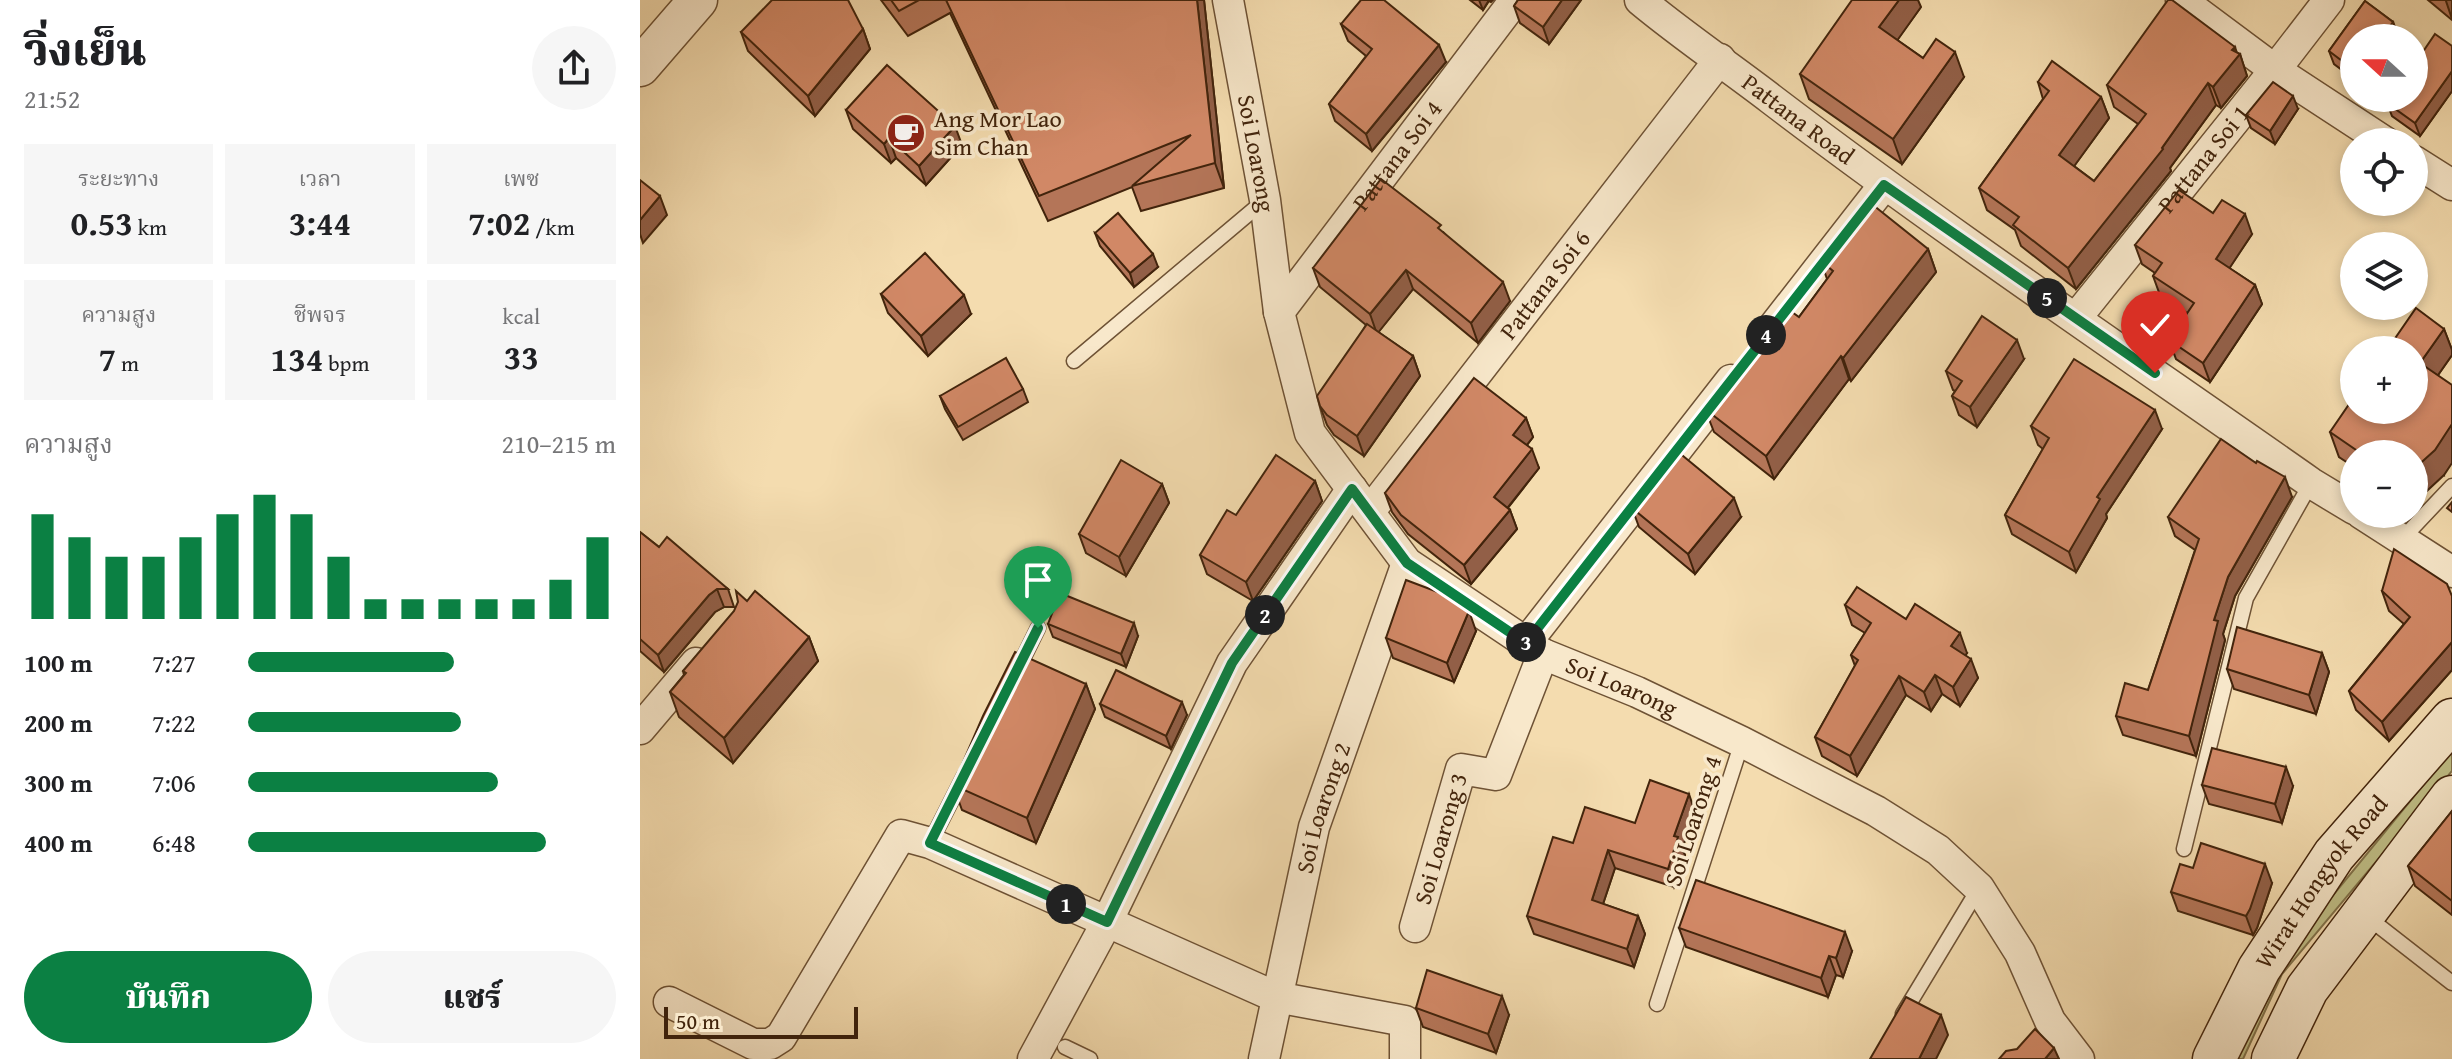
<!DOCTYPE html>
<html lang="th">
<meta charset="utf-8">
<style>
:root{--surface:#fff;--page:#f6f6f6;--text:#202124;--muted:#757577;--accent:#0b8043}
body{margin:0;font-family:"Gentium Book Plus","Noto Serif Thai",serif;background:var(--page);color:var(--text);height:100vh;display:flex;flex-direction:column;font-size:30px;white-space:nowrap}
*{box-sizing:border-box;margin:0}
p{font-size:26px;color:var(--muted)}
.icon{flex:none;width:44px;height:44px;fill:none;stroke:currentColor;stroke-width:2;stroke-linecap:round;stroke-linejoin:round}
.map{position:relative;flex:1;overflow:hidden}
.side{display:flex;flex-direction:column;background:var(--surface);width:640px}
.side>*{flex:none}
.needle{width:52px;rotate:291deg}
.tools{position:absolute;left:1700px;top:24px;display:grid;gap:16px}
.tools a{display:grid;place-items:center;width:88px;height:88px;border-radius:50%;background:var(--surface);box-shadow:0 4px 12px #0003;font-size:40px}
.scale{position:absolute;left:24px;bottom:20px;width:194px;box-sizing:border-box;padding-left:8px;border:4px solid #42240c;border-top:0;font-size:22px;line-height:28px;white-space:nowrap;color:#42240c;-webkit-text-stroke:6px #f8e8cb;paint-order:stroke}
.pin{position:absolute;display:grid;place-items:center;width:68px;height:68px;color:#fff;margin:-82px -34px;border-radius:50% 50% 50% 0;rotate:-45deg;box-shadow:0 0 8px #0007}
.pin .icon{rotate:45deg}
.km{position:absolute;width:40px;height:40px;margin:-20px;border-radius:50%;background:#222;color:#fff;font-size:22px;line-height:40px;text-align:center}
.round{display:grid;place-items:center;flex:none;width:84px;height:84px;border-radius:42px;background:var(--page)}
.overview{display:flex;align-items:center;justify-content:space-between;height:136px;padding:0 24px}
h1{font-size:44px;font-weight:800;line-height:60px}
.figures{display:grid;grid-template-columns:repeat(3,1fr);gap:12px;height:136px;padding:8px 24px}
.figures div{display:grid;align-content:center;border-radius:0px;background:var(--page);text-align:center}
.figures b{font-size:34px;font-weight:800}
.figures small{font-size:22px;font-weight:400}
.figures p{font-size:22px}
.chart{height:224px;padding:16px 24px}
.chart p{display:flex;justify-content:space-between}
.chart svg{width:100%;height:144px;margin-top:8px;stroke:var(--accent);stroke-width:6}
.button{display:flex;gap:16px;margin-top:auto;padding:16px 24px}
.button a{flex:1;height:92px;border-radius:48px;background:var(--accent);color:#fff;font-size:32px;font-weight:800;line-height:92px;text-align:center}
.button a+a{background:var(--page);color:var(--text)}
ul{padding:0 24px;list-style:none;font-size:26px}
li{display:grid;grid-template-columns:128px 96px 1fr;align-items:center;height:60px}
li i{height:20px;border-radius:10px;background:var(--accent)}
main{display:flex;flex:1;min-height:0}
.map>svg:first-child{display:block}
.green{fill:#c0bf87;stroke:#81724a;stroke-width:2}
.lines{fill:none;stroke-linecap:round;stroke-linejoin:round}
.service-casing{stroke:#6e5235;stroke-width:17}
.minor-casing{stroke:#6e5235;stroke-width:33}
.tertiary-casing{stroke:#6e5235;stroke-width:41}
.secondary-casing{stroke:#42240c;stroke-width:45}
.service{stroke:#f8e8cb;stroke-width:14}
.minor{stroke:#f8e8cb;stroke-width:30}
.tertiary{stroke:#f8e8cb;stroke-width:38}
.secondary{stroke:#f8e8cb;stroke-width:42}
.wall{fill:#b47558;stroke:#42240c;stroke-width:2}
.shaded-wall{fill:#925f47;stroke:#42240c;stroke-width:2}
.building{fill:#d18866;stroke:#42240c;stroke-width:2}
.route-casing{stroke:#fff;stroke-width:16}
.route{stroke:#0b8043;stroke-width:10}
.labels{text-anchor:middle;stroke-width:7;stroke-linejoin:round;paint-order:stroke}
.poi-label{font-size:24px;fill:#42240c;stroke:#f8e8cb;text-anchor:start}
.street-label{font-size:24px;fill:#42240c;stroke:#f8e8cb}
</style>
<main>
<section class="side">
<div class="overview"><div><h1>วิ่งเย็น</h1><p>21:52</p></div><a class="round"><svg class="icon" aria-label="share" viewBox="0 0 24 24"><path d="M12 15V3M7 8l5-5 5 5M5 13v7h14v-7"/></svg></a></div>
<div class="figures">
<div><p>ระยะทาง</p><b>0.53<small> km</small></b></div>
<div><p>เวลา</p><b>3:44</b></div>
<div><p>เพซ</p><b>7:02<small> /km</small></b></div>
</div>
<div class="figures">
<div><p>ความสูง</p><b>7<small> m</small></b></div>
<div><p>ชีพจร</p><b>134<small> bpm</small></b></div>
<div><p>kcal</p><b>33</b></div>
</div>
<div class="chart"><p><span>ความสูง</span>210–215 m</p>
<svg viewBox="0 0 160 44" preserveAspectRatio="none"><path d="M5 44V12M15 44V19M25 44V25M35 44V25M45 44V19M55 44V12M65 44V6M75 44V12M85 44V25M95 44V38M105 44V38M115 44V38M125 44V38M135 44V38M145 44V32M155 44V19"/></svg>
</div>
<ul>
<li><b>100 m</b>7:27<i style="width:56%"></i></li>
<li><b>200 m</b>7:22<i style="width:58%"></i></li>
<li><b>300 m</b>7:06<i style="width:68%"></i></li>
<li><b>400 m</b>6:48<i style="width:81%"></i></li>
</ul>
<div class="button"><a>บันทึก</a><a>แชร์</a></div>
</section>
<div class="map">
<svg width="1812" height="1059" viewBox="0 0 1812 1059">
<rect width="100%" height="100%" fill="#f4dcaf"/>
<filter id="stains"><feTurbulence type="fractalNoise" baseFrequency=".0025" numOctaves="4"/><feColorMatrix values="0 0 0 0 .2 0 0 0 0 .09 0 0 0 0 .02 0 0 0 .5 -.17"/></filter>
<radialGradient id="worn" r=".72"><stop offset=".6" stop-color="#630" stop-opacity="0"/><stop offset="1" stop-color="#630" stop-opacity=".3"/></radialGradient>
<polygon class="green" points="1812,750 1812,771 1642,974 1603,1059 1591,1059 1635,966"/>
<g class="lines">
<g class="service-casing">
<g id="service">
<polyline points="434,361 625,200"/>
<polyline points="1763,538 1812,486"/>
<polyline points="377,671 398,628"/>
<polyline points="290,843 324,776"/>
<polyline points="1544,849 1606,598 1671,483"/>
<polyline points="1726,916 1812,983"/>
<polyline points="1017,1004 1102,742"/>
<polyline points="1263,1014 1339,888"/>
<polyline points="425,1047 450,1059"/>
</g>
</g>
<g class="minor-casing">
<g id="minor">
<path id="s1" d="M 588,0 L 625,200 L 639,312 L 670,433 L 767,563 L 903,654 L 997,692 L 1102,742 L 1236,811 L 1298,850 L 1339,888 L 1380,953 L 1410,1021 L 1439,1059"/>
<path id="s2" d="M 1000,0 C 1042,35 1088,66 1131,99 C 1307,233 1490,356 1671,483 L 1714,509"/>
<polyline points="1541,0 1635,70 1745,142"/>
<polyline points="1774,161 1812,185"/>
<path id="s3" d="M 639,312 L 875,0"/>
<path id="s4" d="M 1436,318 L 1635,70 L 1689,0"/>
<polyline points="1124,339 1244,185"/>
<path id="s5" d="M 730,511 L 1080,59"/>
<polyline points="1722,514 1812,572"/>
<polyline points="886,643 1091,380"/>
<polyline points="0,729 56,663"/>
<path id="s6" d="M 775,927 L 821,769 L 856,775 L 903,654"/>
<polyline points="29,1002 113,1044 130,1044 141,1037 261,835 290,843 636,997 765,1021 765,1059"/>
<polyline points="393,1059 467,922 592,663 712,489"/>
<path id="s7" d="M 624,1059 L 674,827 L 767,563"/>
</g>
</g>
<g class="tertiary-casing">
<polyline id="tertiary" points="0,67 58,0"/>
</g>
<g class="secondary-casing">
<g id="secondary">
<path id="s8" d="M 1574,1059 L 1619,969 L 1694,855 L 1812,720"/>
<polyline points="1633,1059 1667,989 1812,797"/>
</g>
</g>
<use href="#service" class="service"/>
<use href="#minor" class="minor"/>
<use href="#tertiary" class="tertiary"/>
<use href="#secondary" class="secondary"/>
</g>
<g class="wall">
<polygon points="241,0 564,0 584,188 501,211 492,187 408,221 310,13 268,36"/>
<polygon points="830,0 853,0 851,2 849,1 843,10"/>
<polygon points="878,0 941,0 909,44 880,23 874,6"/>
<polygon points="1788,0 1812,0 1812,20"/>
<polygon points="1725,1 1753,22 1758,35 1755,38 1714,38 1714,79 1694,64 1689,51"/>
<polygon points="1281,7 1257,40 1283,58 1324,77 1262,164 1169,99 1160,74"/>
<polygon points="701,24 806,62 732,151 695,121 689,104 726,56 708,41"/>
<polygon points="223,29 230,49 175,116 108,51 101,32"/>
<polygon points="1812,46 1812,91 1780,136 1752,116 1747,103"/>
<polygon points="1597,53 1600,54 1607,76 1581,108 1576,105 1530,168 1531,171 1436,289 1381,246 1375,230 1347,210 1339,188 1403,99 1398,82 1461,97 1469,118 1434,166 1454,181 1498,124 1474,107 1467,85"/>
<polygon points="1658,109 1635,144 1611,128 1606,115"/>
<polygon points="206,110 322,145 286,185 256,158 251,163 213,129"/>
<polygon points="1573,213 1612,234 1589,268 1615,285 1622,304 1570,382 1536,359 1529,340 1547,313 1520,295 1513,276 1515,273 1502,264 1495,245"/>
<polygon points="803,232 870,301 838,343 773,289 738,332 773,356 780,376 724,456 694,435 687,425 680,406 726,325 680,287 673,268"/>
<polygon points="455,233 518,267 494,287 460,246"/>
<polygon points="1288,249 1296,272 1211,381 1209,379 1134,479 1074,432 1065,409 1159,317 1187,279 1181,261"/>
<polygon points="241,294 331,314 288,356 248,313"/>
<polygon points="1804,329 1812,350 1812,355 1798,375 1804,475 1774,454 1714,454 1714,467 1699,457 1690,432"/>
<polygon points="1384,359 1337,427 1319,415 1312,396 1315,391 1313,390 1306,371"/>
<polygon points="383,389 388,402 323,440 305,409 300,396"/>
<polygon points="886,418 893,437 887,445 899,468 868,508 870,510 877,529 831,584 768,534 752,512 745,493"/>
<polygon points="1391,426 1522,429 1466,514 1467,518 1436,572 1372,534 1365,515 1403,449 1398,445"/>
<polygon points="675,481 682,501 613,601 567,574 560,555 596,515"/>
<polygon points="522,484 529,503 486,576 446,553 439,534"/>
<polygon points="1652,497 1595,596 1583,634 1585,640 1556,756 1483,735 1476,716 1508,690 1555,550 1535,536 1528,517"/>
<polygon points="992,508 1101,517 1055,574 999,527"/>
<polygon points="0,532 19,547 88,589 94,607 84,607 75,612 24,672 0,651"/>
<polygon points="1742,591 1812,596 1812,670 1749,741 1716,710 1709,691 1764,624 1749,611"/>
<polygon points="107,601 169,637 178,661 93,763 39,717 30,692 44,675 43,671"/>
<polygon points="1205,605 1266,619 1327,653 1325,655 1338,678 1320,706 1302,694 1291,711 1266,695 1217,776 1182,756 1175,737 1215,666 1211,655 1225,633 1212,625"/>
<polygon points="408,624 498,636 486,667 413,637"/>
<polygon points="836,631 814,682 753,658 746,638"/>
<polygon points="1682,653 1689,672 1676,714 1594,689 1587,669"/>
<polygon points="446,684 455,709 396,843 322,810 313,785"/>
<polygon points="460,704 547,715 531,749 465,717"/>
<polygon points="1562,785 1653,786 1642,823 1569,804"/>
<polygon points="1812,811 1812,915 1775,886 1768,866"/>
<polygon points="1055,812 1042,849 1045,855 1034,887 975,868 963,904 998,916 1005,934 994,967 894,934 887,916 995,823"/>
<polygon points="1553,868 1632,883 1617,928 1613,935 1538,911 1531,892"/>
<polygon points="1039,928 1212,951 1203,977 1196,975 1188,997 1046,947"/>
<polygon points="776,1008 869,1015 856,1053 783,1027"/>
</g>
<g class="shaded-wall">
<polygon points="557,0 564,0 584,188 575,163"/>
<polygon points="839,0 849,0 843,10"/>
<polygon points="922,0 941,0 909,44 903,27"/>
<polygon points="1259,0 1278,0 1281,7 1249,52 1239,27"/>
<polygon points="1807,0 1812,0 1812,19 1806,1"/>
<polygon points="1753,22 1758,35 1755,38 1741,38"/>
<polygon points="223,29 230,49 175,116 168,96"/>
<polygon points="799,45 806,62 732,151 726,134"/>
<polygon points="1595,47 1598,56 1600,54 1607,76 1581,108 1573,87"/>
<polygon points="1315,52 1324,77 1262,164 1253,139"/>
<polygon points="1812,71 1812,91 1780,136 1775,123"/>
<polygon points="1568,83 1576,105 1530,168 1531,171 1436,289 1428,268 1522,148"/>
<polygon points="1653,96 1658,109 1635,144 1630,131"/>
<polygon points="1461,97 1469,118 1427,176 1419,155"/>
<polygon points="315,126 322,145 286,185 279,166"/>
<polygon points="249,138 256,158 251,163 244,144"/>
<polygon points="20,196 27,215 3,243 0,234 0,220"/>
<polygon points="1605,214 1612,234 1583,278 1576,259"/>
<polygon points="1288,249 1296,272 1211,381 1203,358"/>
<polygon points="513,254 518,267 494,287 490,273"/>
<polygon points="766,270 773,289 737,334 730,314"/>
<polygon points="863,282 870,301 838,343 831,323"/>
<polygon points="1615,285 1622,304 1570,382 1563,363"/>
<polygon points="324,295 331,314 288,356 281,336"/>
<polygon points="1804,329 1812,350 1812,355 1789,388 1780,363"/>
<polygon points="1377,340 1384,359 1337,427 1330,407"/>
<polygon points="773,356 780,376 724,456 717,436"/>
<polygon points="1201,356 1209,379 1134,479 1126,456"/>
<polygon points="1515,410 1522,429 1466,514 1467,518 1436,572 1429,552 1457,497"/>
<polygon points="886,418 893,437 880,454 873,435"/>
<polygon points="1812,424 1812,463 1804,475 1774,503 1774,469"/>
<polygon points="892,449 899,468 861,516 854,497"/>
<polygon points="1645,477 1652,497 1595,596 1583,634 1585,640 1556,756 1549,736 1574,620 1588,577"/>
<polygon points="675,481 682,501 613,601 606,582"/>
<polygon points="522,484 529,503 486,576 479,557"/>
<polygon points="1094,498 1101,517 1055,574 1048,554"/>
<polygon points="870,510 877,529 831,584 824,565"/>
<polygon points="77,589 84,607 75,612 24,672 18,655 69,595"/>
<polygon points="829,611 836,631 814,682 807,663"/>
<polygon points="494,623 498,636 486,667 481,654"/>
<polygon points="1320,633 1327,653 1318,666 1311,646"/>
<polygon points="169,637 178,661 93,763 84,738"/>
<polygon points="1812,642 1812,670 1749,741 1742,722"/>
<polygon points="1682,653 1689,672 1676,714 1669,695"/>
<polygon points="1331,659 1338,678 1320,706 1313,687"/>
<polygon points="1295,675 1302,694 1291,711 1284,692"/>
<polygon points="1259,676 1266,695 1217,776 1210,756"/>
<polygon points="446,684 455,709 396,843 387,818"/>
<polygon points="542,702 547,715 531,749 526,736"/>
<polygon points="1646,767 1653,786 1642,823 1635,804"/>
<polygon points="1049,794 1055,812 1042,849 1045,855 1034,887 1028,869 1034,836"/>
<polygon points="968,850 975,868 958,919 952,900"/>
<polygon points="1625,864 1632,883 1617,928 1613,935 1606,916"/>
<polygon points="998,916 1005,934 994,967 987,949"/>
<polygon points="1205,932 1212,951 1203,977 1196,958"/>
<polygon points="1189,956 1196,975 1188,997 1181,978"/>
<polygon points="862,996 869,1015 856,1053 848,1034"/>
<polygon points="1301,1015 1308,1035 1296,1059 1279,1059"/>
<polygon points="1414,1048 1419,1059 1405,1059"/>
</g>
<g class="building">
<polygon points="132,0 208,0 223,29 168,96 101,32"/>
<polygon points="251,0 279,0 259,11"/>
<polygon points="306,0 557,0 575,163 492,186 551,135 399,196"/>
<polygon points="721,0 744,0 799,45 726,134 689,104 732,49 701,24"/>
<polygon points="878,0 922,0 903,27 874,6"/>
<polygon points="1212,0 1259,0 1239,27 1283,58 1296,39 1315,52 1253,139 1160,74"/>
<polygon points="1528,0 1532,0 1595,47 1592,50 1600,54 1573,87 1568,83 1522,148 1523,149 1428,268 1373,225 1379,217 1339,188 1409,91 1398,82 1412,61 1461,97 1419,155 1454,181 1506,114 1467,85"/>
<polygon points="1725,1 1753,22 1741,38 1714,38 1714,70 1689,51"/>
<polygon points="1795,34 1812,46 1812,71 1775,123 1747,103 1751,98 1774,98 1774,65"/>
<polygon points="247,65 315,126 279,166 249,138 244,144 206,110"/>
<polygon points="1633,82 1653,96 1630,131 1606,115"/>
<polygon points="741,179 801,225 798,228 863,282 831,323 766,270 730,314 673,268"/>
<polygon points="0,180 20,196 0,220"/>
<polygon points="1539,190 1573,213 1582,200 1605,214 1576,259 1615,285 1563,363 1529,340 1554,303 1513,276 1522,263 1495,245"/>
<polygon points="1228,201 1288,249 1203,358 1201,356 1126,456 1065,409 1145,307 1159,317 1193,271 1181,261"/>
<polygon points="478,213 513,254 490,273 455,233"/>
<polygon points="285,253 324,295 281,336 241,294"/>
<polygon points="1776,308 1804,329 1780,363 1812,385 1812,424 1795,450 1774,469 1774,454 1722,454 1690,432 1714,397 1714,410 1774,410 1774,350 1747,350"/>
<polygon points="1342,316 1377,340 1330,407 1312,396 1322,381 1306,371"/>
<polygon points="727,324 773,356 717,436 687,415 680,406 677,396"/>
<polygon points="366,358 383,389 318,427 300,396"/>
<polygon points="1434,359 1515,410 1457,497 1460,499 1429,552 1365,515 1409,438 1391,426"/>
<polygon points="834,378 886,418 873,435 892,449 854,497 870,510 824,565 761,515 745,493"/>
<polygon points="1581,439 1616,463 1617,461 1645,477 1588,577 1574,620 1578,621 1549,736 1476,716 1485,683 1508,690 1559,539 1528,517"/>
<polygon points="1037,451 1094,498 1048,554 992,508"/>
<polygon points="636,455 675,481 606,582 560,555 587,510 596,515"/>
<polygon points="481,460 522,484 479,557 439,534"/>
<polygon points="1812,502 1812,512 1807,508"/>
<polygon points="0,532 19,547 27,537 88,589 77,589 69,595 18,655 0,639"/>
<polygon points="1754,549 1807,584 1812,596 1812,642 1742,722 1709,691 1770,617 1742,591"/>
<polygon points="766,580 803,594 829,611 807,663 746,638"/>
<polygon points="1217,587 1266,619 1275,604 1320,633 1311,646 1331,659 1313,687 1295,675 1284,692 1259,676 1210,756 1175,737 1218,660 1211,655 1231,623 1205,605"/>
<polygon points="96,591 107,601 115,591 169,637 84,738 30,692 46,673 43,671 94,611 98,602"/>
<polygon points="420,593 494,623 481,654 408,624"/>
<polygon points="1597,627 1682,653 1669,695 1587,669"/>
<polygon points="375,652 446,684 387,818 313,785 343,716"/>
<polygon points="476,670 542,702 526,736 460,704"/>
<polygon points="1572,748 1646,767 1635,804 1562,785"/>
<polygon points="1010,780 1049,794 1034,836 1038,837 1028,869 968,850 952,900 998,916 987,949 887,916 913,837 933,843 945,807 995,823"/>
<polygon points="1812,811 1812,901 1768,866"/>
<polygon points="1561,843 1625,864 1610,909 1606,916 1531,892 1540,864 1553,868"/>
<polygon points="1056,880 1205,932 1196,958 1189,956 1181,978 1039,928"/>
<polygon points="787,970 862,996 848,1034 776,1008"/>
<polygon points="1266,997 1301,1015 1279,1059 1230,1059"/>
<polygon points="1395,1029 1414,1048 1405,1059 1359,1059 1366,1051 1377,1049"/>
</g>
<g class="lines">
<g class="route-casing">
<polyline id="route" points="398,628 290,843 467,922 592,663 712,489 767,563 886,643 1244,185 1515,373"/>
</g>
<use href="#route" class="route"/>
</g>
<defs>
<g id="cafe-disc" transform="scale(2)"><circle r="9.5" fill="#8f2418" stroke="#f8e8cb"/><path d="M-5.5-4.5H6V0H3Q3 3.5 0 3.5H-2.5Q-5.5 3.5-5.5 0ZM3-3.2v2h1.7v-2ZM-6 4.5H4V6H-6Z" fill="#fff"/></g>
</defs>
<g fill-rule="evenodd">
<use href="#cafe-disc" x="266" y="133"/>
</g>
<g class="labels">
<g class="poi-label">
<text x="294" y="127">Ang Mor Lao<tspan x="294" dy="28">Sim Chan</tspan></text>
</g>
<g class="street-label">
<text dy="8" stroke="none"><textPath href="#s2" startOffset="198">Pattana Road</textPath></text>
<text dy="8" stroke="none"><textPath href="#s1" startOffset="156">Soi Loarong</textPath></text>
<text dy="8" stroke="none"><textPath href="#s3" startOffset="196">Pattana Soi 4</textPath></text>
<text dy="8" stroke="none"><textPath href="#s4" startOffset="204">Pattana Soi 1</textPath></text>
<text dy="8" stroke="none"><textPath href="#s5" startOffset="286">Pattana Soi 6</textPath></text>
<text dy="8" stroke="none"><textPath href="#s1" startOffset="852">Soi Loarong</textPath></text>
<text dy="8" stroke="none"><textPath href="#s7" startOffset="258">Soi Loarong 2</textPath></text>
<text transform="translate(1053 821) rotate(-72)" y="8">Soi Loarong 4</text>
<text dy="8" stroke="none"><textPath href="#s6" startOffset="92">Soi Loarong 3</textPath></text>
<text dy="8" stroke="none"><textPath href="#s8" startOffset="208">Wirat Hongyok Road</textPath></text>
</g>
</g>
<rect width="100%" height="100%" filter="url(#stains)"/>
<rect width="100%" height="100%" fill="url(#worn)"/>
</svg>
<div class="tools">
<a><svg class="needle" viewBox="-14 -14 28 28"><path d="M0-13l5 13h-10z" fill="#e53935"/><path d="M0 13l5-13h-10z" fill="#757577"/></svg></a>
<a><svg class="icon" aria-label="locate" viewBox="0 0 24 24"><circle cx="12" cy="12" r="6"/><path d="M12 2v4M12 18v4M2 12h4M18 12h4"/></svg></a>
<a><svg class="icon" aria-label="layers" viewBox="0 0 24 24"><path d="M12 4l9 5-9 5-9-5zM3 14l9 5 9-5"/></svg></a>
<a>+</a>
<a>−</a>
</div>
<div class="scale">50 m</div>
<div class="pin" style="left:398px;top:628px;background:#1e9e55"><svg class="icon" aria-label="arrive" viewBox="0 0 24 24"><path d="M6 21V4h12l-3 4 3 4H6"/></svg></div>
<div class="pin" style="left:1515px;top:373px;background:#d93025"><svg class="icon" aria-label="check" viewBox="0 0 24 24"><path d="M5 12l5 5 9-10"/></svg></div>
<b class="km" style="left:426px;top:904px">1</b>
<b class="km" style="left:625px;top:615px">2</b>
<b class="km" style="left:886px;top:642px">3</b>
<b class="km" style="left:1126px;top:335px">4</b>
<b class="km" style="left:1407px;top:298px">5</b>
</div>
</main>
